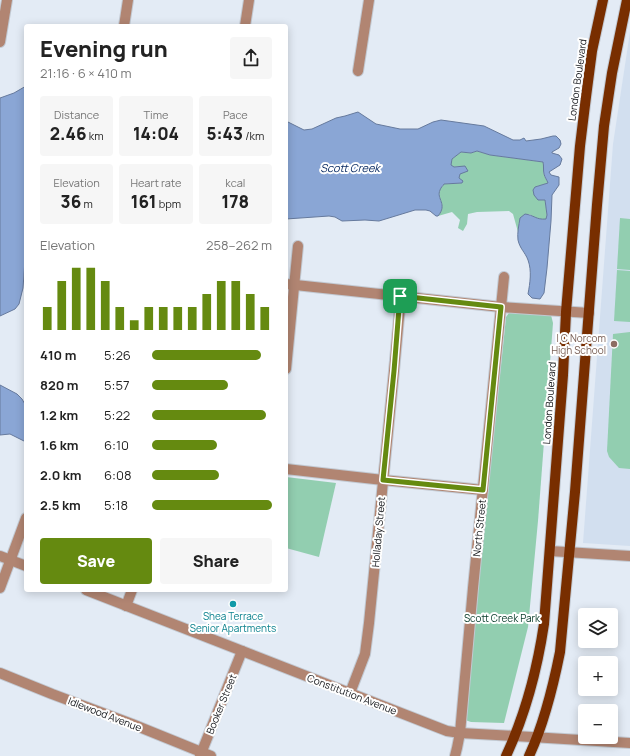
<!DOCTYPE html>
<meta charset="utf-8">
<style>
:root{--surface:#fff;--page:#f6f6f6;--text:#222;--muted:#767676;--accent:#658a10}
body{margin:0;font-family:Manrope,sans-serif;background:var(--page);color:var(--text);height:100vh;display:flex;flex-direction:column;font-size:15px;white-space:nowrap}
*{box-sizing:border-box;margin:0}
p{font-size:13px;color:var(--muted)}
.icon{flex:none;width:22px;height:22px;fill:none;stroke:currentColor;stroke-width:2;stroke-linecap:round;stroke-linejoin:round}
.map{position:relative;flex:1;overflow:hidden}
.drawer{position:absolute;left:24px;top:24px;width:264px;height:568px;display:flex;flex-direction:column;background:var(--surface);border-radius:4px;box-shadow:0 2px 10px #0003}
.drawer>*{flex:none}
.buttons{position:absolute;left:578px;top:608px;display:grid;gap:8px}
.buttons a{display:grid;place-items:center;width:40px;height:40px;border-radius:4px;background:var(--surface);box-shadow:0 2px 10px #0003;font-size:20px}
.pin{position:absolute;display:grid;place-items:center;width:34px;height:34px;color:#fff;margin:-17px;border-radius:8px;box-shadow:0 2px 6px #0006}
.round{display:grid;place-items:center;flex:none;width:42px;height:42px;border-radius:4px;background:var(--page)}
.overview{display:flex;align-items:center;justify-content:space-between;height:68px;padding:0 16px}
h1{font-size:22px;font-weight:800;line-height:30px}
.metrics{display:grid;grid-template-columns:repeat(3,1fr);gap:6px;height:68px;padding:4px 16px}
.metrics div{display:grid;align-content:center;border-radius:4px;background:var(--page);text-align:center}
.metrics b{font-size:17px;font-weight:800}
.metrics small{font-size:11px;font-weight:400}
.metrics p{font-size:11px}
.chart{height:112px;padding:8px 16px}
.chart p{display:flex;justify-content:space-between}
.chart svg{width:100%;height:72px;margin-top:4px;stroke:var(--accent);stroke-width:6}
.cta{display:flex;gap:8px;margin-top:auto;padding:8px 16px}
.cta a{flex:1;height:46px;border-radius:4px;background:var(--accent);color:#fff;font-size:16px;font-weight:800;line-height:46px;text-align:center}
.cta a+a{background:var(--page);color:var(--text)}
ul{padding:0 16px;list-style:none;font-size:13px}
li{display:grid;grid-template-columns:64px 48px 1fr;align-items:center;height:30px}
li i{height:10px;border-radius:5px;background:var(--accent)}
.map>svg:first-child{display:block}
.built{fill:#d2dfef}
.green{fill:#92ceb0}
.water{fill:#8aa6d5;stroke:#667a9d}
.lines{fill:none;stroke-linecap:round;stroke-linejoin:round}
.minor-casing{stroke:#c2c9d2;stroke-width:12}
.tertiary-casing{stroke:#c2c9d2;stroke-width:12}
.primary-casing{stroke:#c2c9d2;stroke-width:12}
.minor{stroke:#b18572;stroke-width:10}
.tertiary{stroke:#b18572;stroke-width:10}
.primary{stroke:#782e00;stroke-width:10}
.route-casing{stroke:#fff;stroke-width:8}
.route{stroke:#658a10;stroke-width:5}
.education-dot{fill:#8d6e63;stroke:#fff;stroke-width:1.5}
.culture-dot{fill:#0f9aa8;stroke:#fff;stroke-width:1.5}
.labels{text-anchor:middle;stroke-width:4;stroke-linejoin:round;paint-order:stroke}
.street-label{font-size:10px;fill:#131519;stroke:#fff}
.education-label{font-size:10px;fill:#785e54;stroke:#fff;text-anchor:end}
.culture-label{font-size:10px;fill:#0d838f;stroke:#fff}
.park-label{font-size:10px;fill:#043926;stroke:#fff}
.water-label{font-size:11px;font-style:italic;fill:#0c2d64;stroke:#fff}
</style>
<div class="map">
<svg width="630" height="756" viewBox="0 0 630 756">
<rect width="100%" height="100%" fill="#e3ebf5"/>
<polygon class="built" points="630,32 630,546 583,543 613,144"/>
<g class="green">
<path d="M 477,151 L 490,155 L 543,162 C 544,166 543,170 544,175 C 545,178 547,180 548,183 L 535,187 L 545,200 L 547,215 L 546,220 L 540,220 L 529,214 L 520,218 L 518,232 L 513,214 L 509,211 L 477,212 L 468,214 L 467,224 L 463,231 L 458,228 L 460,220 L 452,212 L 438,216 C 448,204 436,199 440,190 C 441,187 443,186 444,184 L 462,183 L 459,178 L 460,174 L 460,166 L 454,167 L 450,166 L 452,159 L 461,152 L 471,153 Z"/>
<polygon points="620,218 630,219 630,270 617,269"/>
<polygon points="617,270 630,271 630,322 614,321"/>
<polygon points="511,310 551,315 553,323 538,521 528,627 504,723 471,722 465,720 486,508 506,317"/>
<polygon points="630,332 630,469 619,468 609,457 607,451 613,334"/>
<polygon points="286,477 336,483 319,557 286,548"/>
</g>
<g class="water">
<polygon points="26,86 26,246 23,288 19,304 15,309 0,316 0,98 14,93"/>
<path d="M 358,112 L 376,124 L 400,129 L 418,129 L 433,122 L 441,120 L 484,126 L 513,140 L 520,140 L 524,138 L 526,141 L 541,139 L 553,136 L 556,136 L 560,140 L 561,144 L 559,148 L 552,152 L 552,153 L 559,155 L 562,159 L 560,165 L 549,172 L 551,175 L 559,177 L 559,185 L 552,195 L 551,221 L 547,268 L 544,293 L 540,299 L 532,298 L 528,294 C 530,283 532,271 528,260 C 525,252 520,249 518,240 C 517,233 519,225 520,218 L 525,214 C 534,215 536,220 546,219 L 547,215 L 545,200 L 538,200 L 534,195 L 533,190 L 535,187 L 548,183 C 547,180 545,178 544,174 C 543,170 544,166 543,162 L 490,155 L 477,151 L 471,153 L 461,152 L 452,159 L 451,165 L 454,167 L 465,166 L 468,171 L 460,174 L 459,178 L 463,181 L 462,183 L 444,184 C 443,186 441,187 440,190 C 436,199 448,204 438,216 L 436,216 L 430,211 L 426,210 L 415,210 L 379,221 L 365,220 L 342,221 L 335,217 L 329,216 L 286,219 L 286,121 L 304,130 L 312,129 L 336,118 L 345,116 Z"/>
<polygon points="0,385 17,394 22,399 26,406 26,442 10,434 0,435"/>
</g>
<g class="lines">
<g class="minor-casing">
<g id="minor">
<polyline points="124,26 128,0"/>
<polyline points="245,26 249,0"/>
<polyline points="0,42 7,0"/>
<polyline points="358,71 369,0"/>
<polyline points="286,284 501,307 589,313"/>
<polyline points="286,369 298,246"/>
<polyline points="286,469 383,480 483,490"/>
<polyline points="550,551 630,556"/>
<polyline points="0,556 26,566"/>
<polyline points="0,588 26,518"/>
<polyline points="86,590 447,731 460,733 515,736"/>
<polyline points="126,606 132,590"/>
<polyline points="0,673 52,694 132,724 211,756"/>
<polyline points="350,693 365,654 369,623 394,371 401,296"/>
<polyline points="200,756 242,651"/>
<polyline points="455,756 457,748 460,733 473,588 504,277"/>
</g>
</g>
<g class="tertiary-casing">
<polyline id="tertiary" points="515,736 630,743"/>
</g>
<g class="primary-casing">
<g id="primary">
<path d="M 506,756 C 526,713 537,671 544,624 L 563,375 L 566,312 L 580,146 L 586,97 L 592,51 L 603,0"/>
<path d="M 529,756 C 544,724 553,687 560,652 L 575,492 L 597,205 L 604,126 L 612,73 L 627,0"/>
</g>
</g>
<use href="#minor" class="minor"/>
<use href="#tertiary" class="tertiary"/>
<use href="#primary" class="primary"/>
</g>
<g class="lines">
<g class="route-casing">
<polygon id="route" points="400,296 501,307 483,490 383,480 394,371"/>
</g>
<use href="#route" class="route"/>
</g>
<circle class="education-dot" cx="614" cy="344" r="4"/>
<circle class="culture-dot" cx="233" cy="604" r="4"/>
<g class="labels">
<g class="street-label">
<text transform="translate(577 80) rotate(-82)" y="4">London Boulevard</text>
<text transform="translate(549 403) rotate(-86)" y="4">London Boulevard</text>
<text transform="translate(479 528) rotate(-84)" y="4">North Street</text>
<text transform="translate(378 532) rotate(-85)" y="4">Holladay Street</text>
<text transform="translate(352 694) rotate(21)" y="4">Constitution Avenue</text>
<text transform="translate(221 704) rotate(-68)" y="4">Booker Street</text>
<text transform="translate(105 714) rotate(21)" y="4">Idlewood Avenue</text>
</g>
<g class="education-label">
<text x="606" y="342">I C Norcom<tspan x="606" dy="12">High School</tspan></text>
</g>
<g class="culture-label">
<text x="233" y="620">Shea Terrace<tspan x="233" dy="12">Senior Apartments</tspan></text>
</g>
<g class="park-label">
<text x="502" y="622">Scott Creek Park</text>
</g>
<g class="water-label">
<text x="350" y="172">Scott Creek</text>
</g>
</g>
</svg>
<div class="buttons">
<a><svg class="icon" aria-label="layers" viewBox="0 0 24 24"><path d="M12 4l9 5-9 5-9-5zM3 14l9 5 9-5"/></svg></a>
<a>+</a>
<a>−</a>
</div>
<div class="pin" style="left:400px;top:296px;background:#1e9e55"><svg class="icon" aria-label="arrive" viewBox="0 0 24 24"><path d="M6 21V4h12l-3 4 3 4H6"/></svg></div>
<section class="drawer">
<div class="overview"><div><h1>Evening run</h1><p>21:16 · 6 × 410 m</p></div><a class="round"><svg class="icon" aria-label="share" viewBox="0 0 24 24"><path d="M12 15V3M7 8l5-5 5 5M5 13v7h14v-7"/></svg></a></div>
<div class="metrics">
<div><p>Distance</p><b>2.46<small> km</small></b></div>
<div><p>Time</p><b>14:04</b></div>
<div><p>Pace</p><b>5:43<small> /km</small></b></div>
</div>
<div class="metrics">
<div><p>Elevation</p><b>36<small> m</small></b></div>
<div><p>Heart rate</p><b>161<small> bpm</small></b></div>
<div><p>kcal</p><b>178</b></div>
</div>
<div class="chart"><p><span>Elevation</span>258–262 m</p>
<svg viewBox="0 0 160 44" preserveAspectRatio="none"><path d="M5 44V30M15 44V14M25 44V6M35 44V6M45 44V14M55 44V30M65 44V38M75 44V30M85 44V30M95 44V30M105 44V30M115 44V22M125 44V14M135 44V14M145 44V22M155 44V30"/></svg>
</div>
<ul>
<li><b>410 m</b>5:26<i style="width:91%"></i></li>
<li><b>820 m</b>5:57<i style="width:63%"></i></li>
<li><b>1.2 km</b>5:22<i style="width:95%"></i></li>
<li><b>1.6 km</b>6:10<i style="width:54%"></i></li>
<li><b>2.0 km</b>6:08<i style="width:56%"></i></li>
<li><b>2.5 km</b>5:18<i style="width:100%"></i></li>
</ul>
<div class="cta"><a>Save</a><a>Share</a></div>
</section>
</div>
